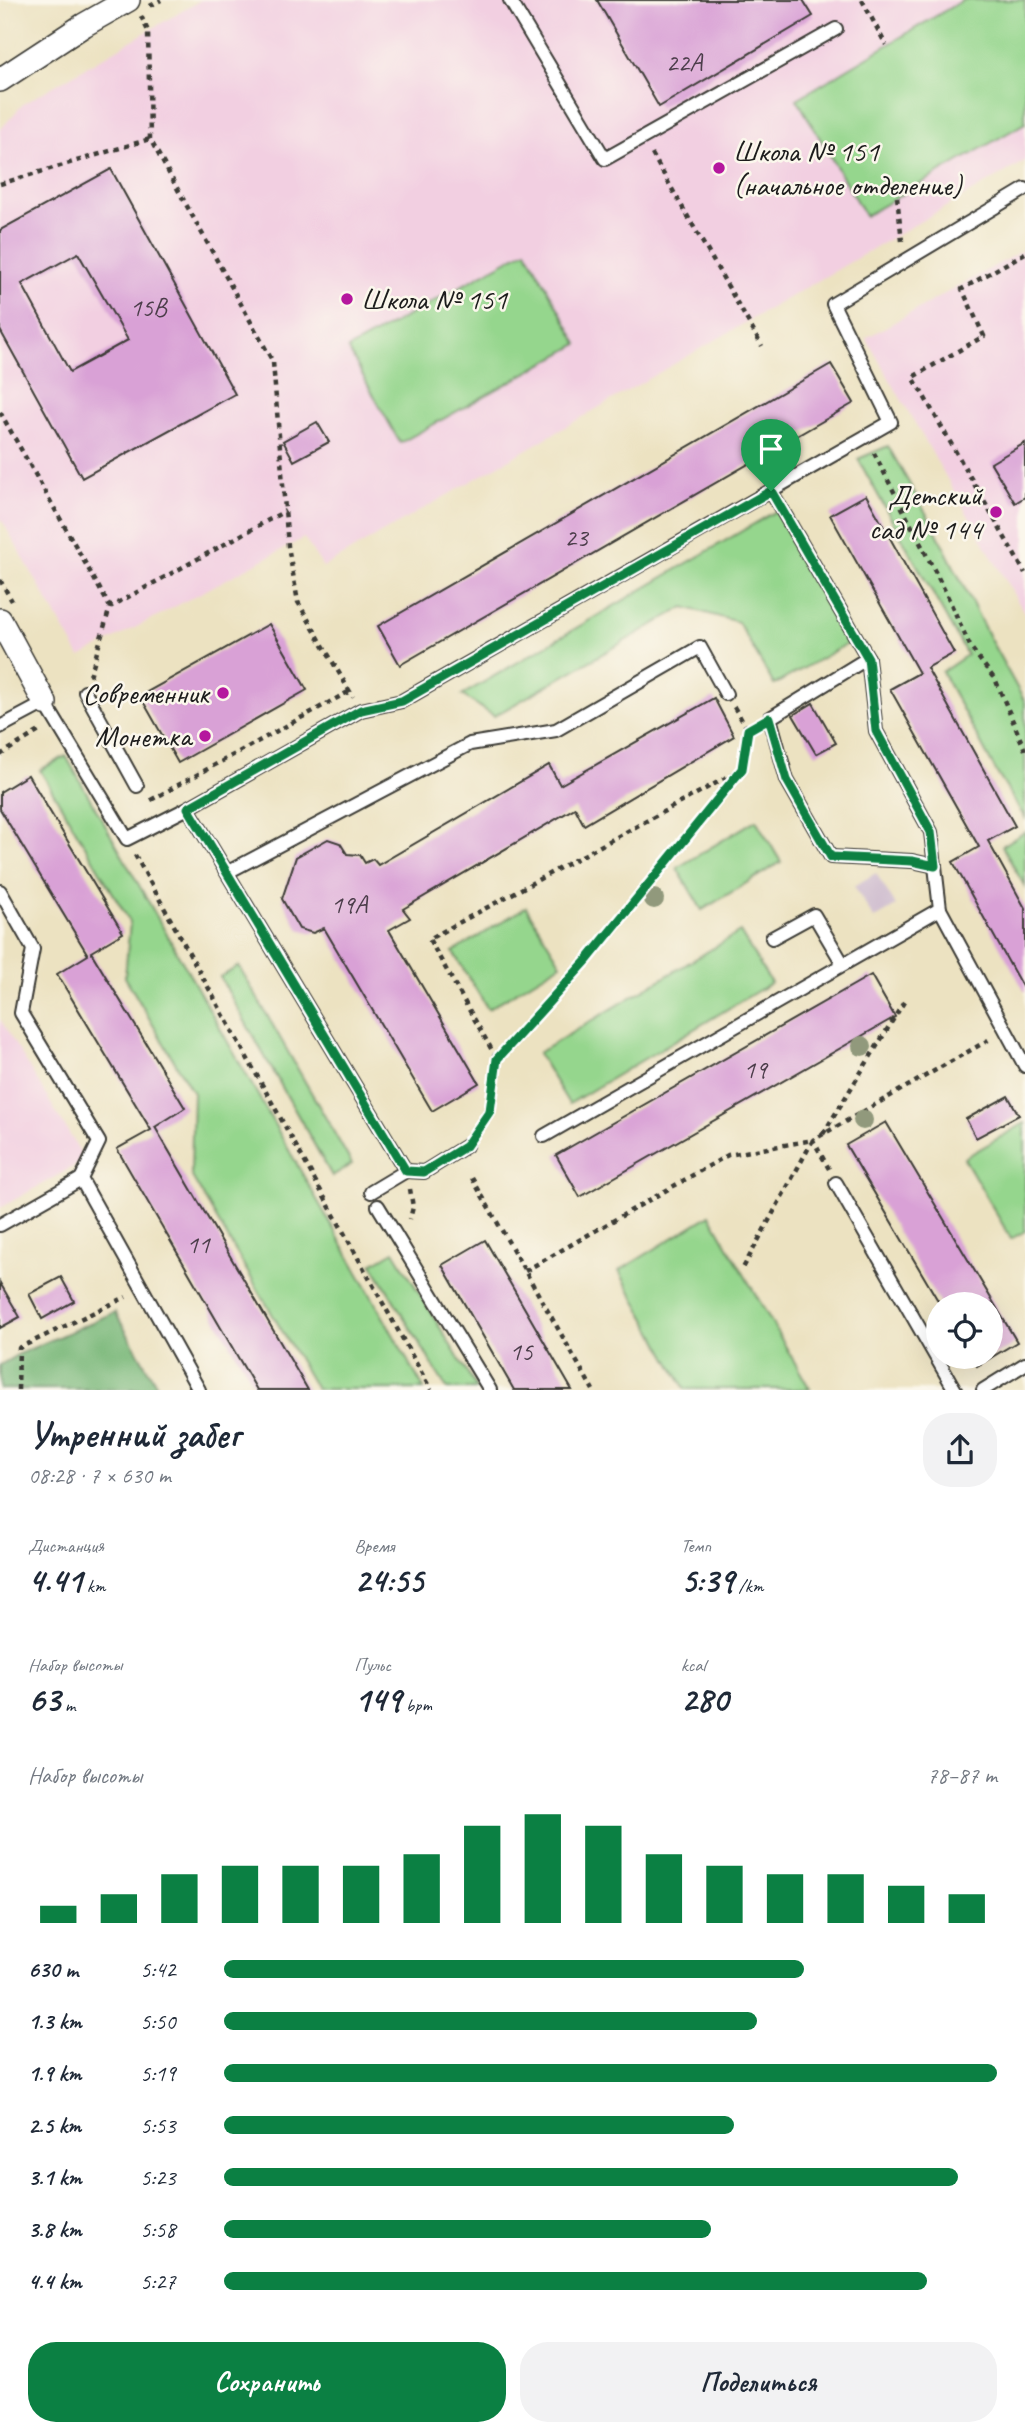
<!DOCTYPE html>
<html lang="ru">
<meta charset="utf-8">
<style>
:root{--surface:#fff;--page:#f2f2f3;--text:#1f2937;--muted:#747a83;--accent:#0b8043}
body{margin:0;font-family:Caveat,sans-serif;background:var(--page);color:var(--text);height:100vh;display:flex;flex-direction:column;font-size:26px;white-space:nowrap}
*{box-sizing:border-box;margin:0}
p{font-size:23px;color:var(--muted)}
.icon{flex:none;width:38px;height:38px;fill:none;stroke:currentColor;stroke-width:2;stroke-linecap:round;stroke-linejoin:round}
.map{position:relative;height:1390px;overflow:hidden}
.panel{display:flex;flex-direction:column;background:var(--surface);flex:1}
.panel>*{flex:none}
.fabs{position:absolute;left:926px;top:1292px;display:grid;gap:14px}
.fabs a{display:grid;place-items:center;width:77px;height:77px;border-radius:50%;background:var(--surface);box-shadow:0 7px 28px #0002;font-size:35px}
.pin{position:absolute;display:grid;place-items:center;width:60px;height:60px;color:#fff;margin:-72px -30px;border-radius:50% 50% 50% 0;rotate:-45deg;box-shadow:0 0 7px #0007}
.pin .icon{rotate:45deg}
.round{display:grid;place-items:center;flex:none;width:74px;height:74px;border-radius:28px;background:var(--page)}
.summary{display:flex;align-items:center;justify-content:space-between;height:119px;padding:0 28px}
h1{font-size:38px;font-weight:700;line-height:52px}
.figures{display:grid;grid-template-columns:repeat(3,1fr);gap:10px;height:119px;padding:7px 28px}
.figures div{display:grid;align-content:center}
.figures b{font-size:35px;font-weight:700}
.figures small{font-size:19px;font-weight:400}
.figures p{font-size:19px}
.chart{height:196px;padding:14px 28px}
.chart p{display:flex;justify-content:space-between}
.chart svg{width:100%;height:126px;margin-top:7px;stroke:var(--accent);stroke-width:6}
.action{display:flex;gap:14px;margin-top:auto;padding:14px 28px}
.action a{flex:1;height:80px;border-radius:28px;background:var(--accent);color:#fff;font-size:28px;font-weight:700;line-height:80px;text-align:center}
.action a+a{background:var(--page);color:var(--text)}
ul{padding:0 28px;list-style:none;font-size:23px}
li{display:grid;grid-template-columns:112px 84px 1fr;align-items:center;height:52px}
li i{height:18px;border-radius:9px;background:var(--accent)}
.map>svg:first-child{display:block}
.built{fill:#f2cfe1}
.industrial{fill:#cfbdcf}
.green{fill:#95d68d;stroke:#587954;stroke-width:2}
.forest{fill:#78b778;stroke:#4a6a4a;stroke-width:2}
.building{fill:#d9a1d6;fill-rule:evenodd}
.lines{fill:none;stroke-linecap:round;stroke-linejoin:round}
.service-casing{stroke:#3b3a35;stroke-width:16}
.minor-casing{stroke:#3b3a35;stroke-width:26}
.path{stroke:#3b3a35;stroke-width:4.5;stroke-dasharray:5 5;stroke-linecap:butt}
.service{stroke:#fff;stroke-width:12}
.minor{stroke:#fff;stroke-width:23}
.tree{fill:#91997c}
.route-casing{stroke:#fff;stroke-width:14}
.route{stroke:#0b8043;stroke-width:9}
.poi-dot{fill:#b5179e;stroke:#fbf7ec;stroke-width:2.5}
.labels{text-anchor:middle;stroke-width:5;stroke-linejoin:round;paint-order:stroke}
.number-label{font-size:26px;fill:#4b3d4a}
.poi-label{font-size:30px;fill:#1c1c1c;stroke:#fbf7ec;text-anchor:end}
</style>
<div class="map">
<svg width="1025" height="1390" viewBox="0 0 1025 1390">
<rect width="100%" height="100%" fill="#fbf7ec"/>
<filter id="ink" filterUnits="userSpaceOnUse"><feTurbulence type="fractalNoise" baseFrequency=".0143" numOctaves="2"/><feDisplacementMap in="SourceGraphic" scale="14" xChannelSelector="R" yChannelSelector="G"/><feConvolveMatrix kernelMatrix="1 2 1 2 8 2 1 2 1" color-interpolation-filters="sRGB"/></filter>
<filter id="wash" filterUnits="userSpaceOnUse"><feTurbulence type="fractalNoise" baseFrequency=".00686" numOctaves="4" result="noise"/><feDisplacementMap in="SourceGraphic" scale="28" xChannelSelector="R" yChannelSelector="G"/><feGaussianBlur stdDeviation="1.57" result="paint"/><feColorMatrix in="noise" values="0 0 0 0 0 0 0 0 0 0 0 0 0 0 0 0 0 1.4 0 .05"/><feComposite in="paint" operator="in"/></filter>
<g filter="url(#wash)">
<rect width="100%" height="100%" fill="#ece2c1"/>
<g class="built">
<polygon points="201,0 1025,0 1025,161 323,567 304,538 80,657 0,517 0,130 23,104"/>
<polygon points="1025,249 1025,614 866,338"/>
<polygon points="0,1019 85,1160 0,1208"/>
</g>
<polygon class="industrial" points="876,873 896,906 874,919 854,886"/>
<g class="green">
<polygon points="963,0 1025,0 1025,123 865,216 797,99"/>
<polygon points="526,250 578,344 400,443 348,349"/>
<polygon points="888,446 935,529 990,639 1025,702 1025,818 997,773 942,672 967,655 858,459"/>
<polygon points="776,511 852,641 774,685 738,622 684,607 494,716 462,695"/>
<polygon points="66,756 424,1389 316,1389 191,1175 193,1093 125,977 130,922 40,770"/>
<polygon points="756,820 781,862 702,910 677,868"/>
<polygon points="1025,832 1025,887 1002,846"/>
<polygon points="526,907 561,964 488,1009 453,952"/>
<polygon points="740,932 771,983 569,1104 538,1053"/>
<polygon points="239,966 352,1164 332,1176 220,977"/>
<polygon points="1025,1123 1025,1231 1011,1239 964,1158"/>
<polygon points="710,1215 810,1389 685,1389 619,1271"/>
<polygon points="394,1251 477,1389 447,1389 372,1264"/>
</g>
<polygon class="forest" points="115,1312 159,1389 0,1389 0,1365 19,1354"/>
<g id="blocks">
<g class="building">
<polygon points="597,0 803,0 813,16 659,107"/>
<path d="M 111,169 L 235,394 L 82,478 L 0,330 L 0,230 ZM 78,253 L 128,340 L 70,372 L 22,284 Z"/>
<polygon points="831,364 854,403 400,665 378,626"/>
<polygon points="317,422 329,442 294,461 283,441"/>
<polygon points="1025,443 1025,497 1015,503 991,463"/>
<polygon points="866,495 954,653 927,668 1015,826 988,841 1025,908 1025,992 953,862 979,847 890,689 919,673 830,515"/>
<polygon points="269,624 307,690 178,763 140,696"/>
<polygon points="714,698 734,736 584,825 575,808 403,909 410,918 389,930 479,1083 432,1111 324,928 313,933 299,929 282,899 296,857 328,839 340,843 347,854 360,855 365,863 373,859 378,865 549,765 560,785"/>
<polygon points="813,703 836,743 816,754 793,715"/>
<polygon points="28,775 123,933 91,952 185,1108 155,1127 308,1390 257,1390 117,1149 151,1130 57,974 88,955 0,809 0,792"/>
<polygon points="871,975 895,1017 580,1197 556,1155"/>
<polygon points="1008,1096 1019,1115 976,1138 966,1119"/>
<polygon points="886,1122 1017,1342 977,1366 972,1356 990,1356 990,1304 940,1304 846,1145"/>
<polygon points="485,1240 572,1390 514,1390 442,1265"/>
<polygon points="61,1277 74,1301 42,1319 29,1294"/>
<polygon points="0,1283 20,1317 0,1328"/>
</g>
</g>
</g>
<g filter="url(#ink)">
<use href="#blocks" fill-opacity="0" stroke="#3b3a35" stroke-width="2"/>
<g class="lines">
<g class="service-casing">
<g id="service">
<polyline points="510,0 605,159 836,29"/>
<polyline points="771,491 868,658 876,731 931,832 940,909 1025,1066"/>
<polyline points="868,658 770,718 787,780 831,857 912,861 935,866"/>
<polyline points="85,692 137,786"/>
<polyline points="0,727 45,703 127,839 188,808 361,710 402,701 891,422 833,304 1025,189"/>
<polyline points="188,808 406,1171 424,1172 466,1146"/>
<polyline points="228,872 470,744 556,730 700,647 726,694"/>
<polyline points="0,891 33,949 21,1013 99,1142 81,1179 199,1390"/>
<polyline points="772,938 814,915 843,964"/>
<polyline points="544,1136 940,909"/>
<polyline points="836,1183 955,1390"/>
<polyline points="371,1192 406,1171"/>
<polyline points="378,1206 490,1390"/>
<polyline points="0,1225 81,1179"/>
<polyline points="983,1390 1025,1364"/>
</g>
</g>
<g class="minor-casing">
<g id="minor">
<polyline points="0,80 84,25 128,0"/>
<polyline points="0,620 45,703"/>
</g>
</g>
<g class="path">
<polyline points="862,0 886,45"/>
<polyline points="150,6 161,0"/>
<polyline points="141,16 148,31 150,139 273,362 288,546 298,602 353,697"/>
<polyline points="652,154 762,346"/>
<polyline points="0,184 150,139"/>
<polyline points="897,197 902,241"/>
<polyline points="1025,253 962,289 984,336 913,377 1025,573"/>
<polyline points="0,412 110,607"/>
<polyline points="874,453 946,593 971,648 996,681 1025,750"/>
<polyline points="0,580 12,601"/>
<polyline points="90,676 110,607 285,511"/>
<polyline points="734,707 748,730 751,729"/>
<polyline points="0,755 41,730"/>
<polyline points="151,800 350,691"/>
<polyline points="135,855 431,1390"/>
<polyline points="497,1059 587,960 741,771"/>
<polyline points="475,1132 490,1111 497,1059 429,939 742,769 748,730"/>
<polyline points="823,1134 904,1002"/>
<polyline points="829,1169 813,1140 992,1038"/>
<polyline points="472,1178 593,1390"/>
<polyline points="410,1189 413,1207 410,1219"/>
<polyline points="525,1271 728,1155 813,1140 742,1270"/>
<polyline points="18,1390 19,1348 126,1297"/>
</g>
<use href="#service" class="service"/>
<use href="#minor" class="minor"/>
</g>
<g class="tree">
<circle cx="654" cy="899" r="10"/>
<circle cx="862" cy="1046" r="10"/>
<circle cx="863" cy="1120" r="10"/>
</g>
</g>
<g class="lines" filter="url(#ink)">
<g class="route-casing">
<polygon id="route" points="771,491 868,658 876,731 931,832 935,866 912,861 831,857 787,780 769,718 748,730 742,769 587,960 497,1059 490,1111 466,1146 424,1172 406,1171 188,808 361,710 402,701"/>
</g>
<use href="#route" class="route"/>
</g>
<g class="poi-dot">
<circle cx="719" cy="168" r="7"/>
<circle cx="347" cy="299" r="7"/>
<circle cx="996" cy="512" r="7"/>
<circle cx="223" cy="693" r="7"/>
<circle cx="205" cy="736" r="7"/>
</g>
<g class="labels">
<g class="number-label">
<text x="684" y="71">22А</text>
<text x="148" y="316">15В</text>
<text x="576" y="546">23</text>
<text x="349" y="913">19А</text>
<text x="755" y="1078">19</text>
<text x="198" y="1253">11</text>
<text x="521" y="1360">15</text>
</g>
<g class="poi-label">
<text x="733" y="161" text-anchor="start">Школа № 151<tspan x="733" dy="34">(начальное отделение)</tspan></text>
<text x="361" y="309" text-anchor="start">Школа № 151</text>
<text x="982" y="505">Детский<tspan x="982" dy="34">сад № 144</tspan></text>
<text x="209" y="703">Современник</text>
<text x="191" y="746">Монетка</text>
</g>
</g>
</svg>
<div class="fabs">
<a><svg class="icon" aria-label="locate" viewBox="0 0 24 24"><circle cx="12" cy="12" r="6"/><path d="M12 2v4M12 18v4M2 12h4M18 12h4"/></svg></a>
</div>
<div class="pin" style="left:771px;top:491px;background:#1e9e55"><svg class="icon" aria-label="arrive" viewBox="0 0 24 24"><path d="M6 21V4h12l-3 4 3 4H6"/></svg></div>
</div>
<section class="panel">
<div class="summary"><div><h1>Утренний забег</h1><p>08:28 · 7 × 630 m</p></div><a class="round"><svg class="icon" aria-label="share" viewBox="0 0 24 24"><path d="M12 15V3M7 8l5-5 5 5M5 13v7h14v-7"/></svg></a></div>
<div class="figures">
<div><p>Дистанция</p><b>4.41<small> km</small></b></div>
<div><p>Время</p><b>24:55</b></div>
<div><p>Темп</p><b>5:39<small> /km</small></b></div>
</div>
<div class="figures">
<div><p>Набор высоты</p><b>63<small> m</small></b></div>
<div><p>Пульс</p><b>149<small> bpm</small></b></div>
<div><p>kcal</p><b>280</b></div>
</div>
<div class="chart"><p><span>Набор высоты</span>78–87 m</p>
<svg viewBox="0 0 160 44" preserveAspectRatio="none"><path d="M5 44V38M15 44V34M25 44V27M35 44V24M45 44V24M55 44V24M65 44V20M75 44V10M85 44V6M95 44V10M105 44V20M115 44V24M125 44V27M135 44V27M145 44V31M155 44V34"/></svg>
</div>
<ul>
<li><b>630 m</b>5:42<i style="width:75%"></i></li>
<li><b>1.3 km</b>5:50<i style="width:69%"></i></li>
<li><b>1.9 km</b>5:19<i style="width:100%"></i></li>
<li><b>2.5 km</b>5:53<i style="width:66%"></i></li>
<li><b>3.1 km</b>5:23<i style="width:95%"></i></li>
<li><b>3.8 km</b>5:58<i style="width:63%"></i></li>
<li><b>4.4 km</b>5:27<i style="width:91%"></i></li>
</ul>
<div class="action"><a>Сохранить</a><a>Поделиться</a></div>
</section>
